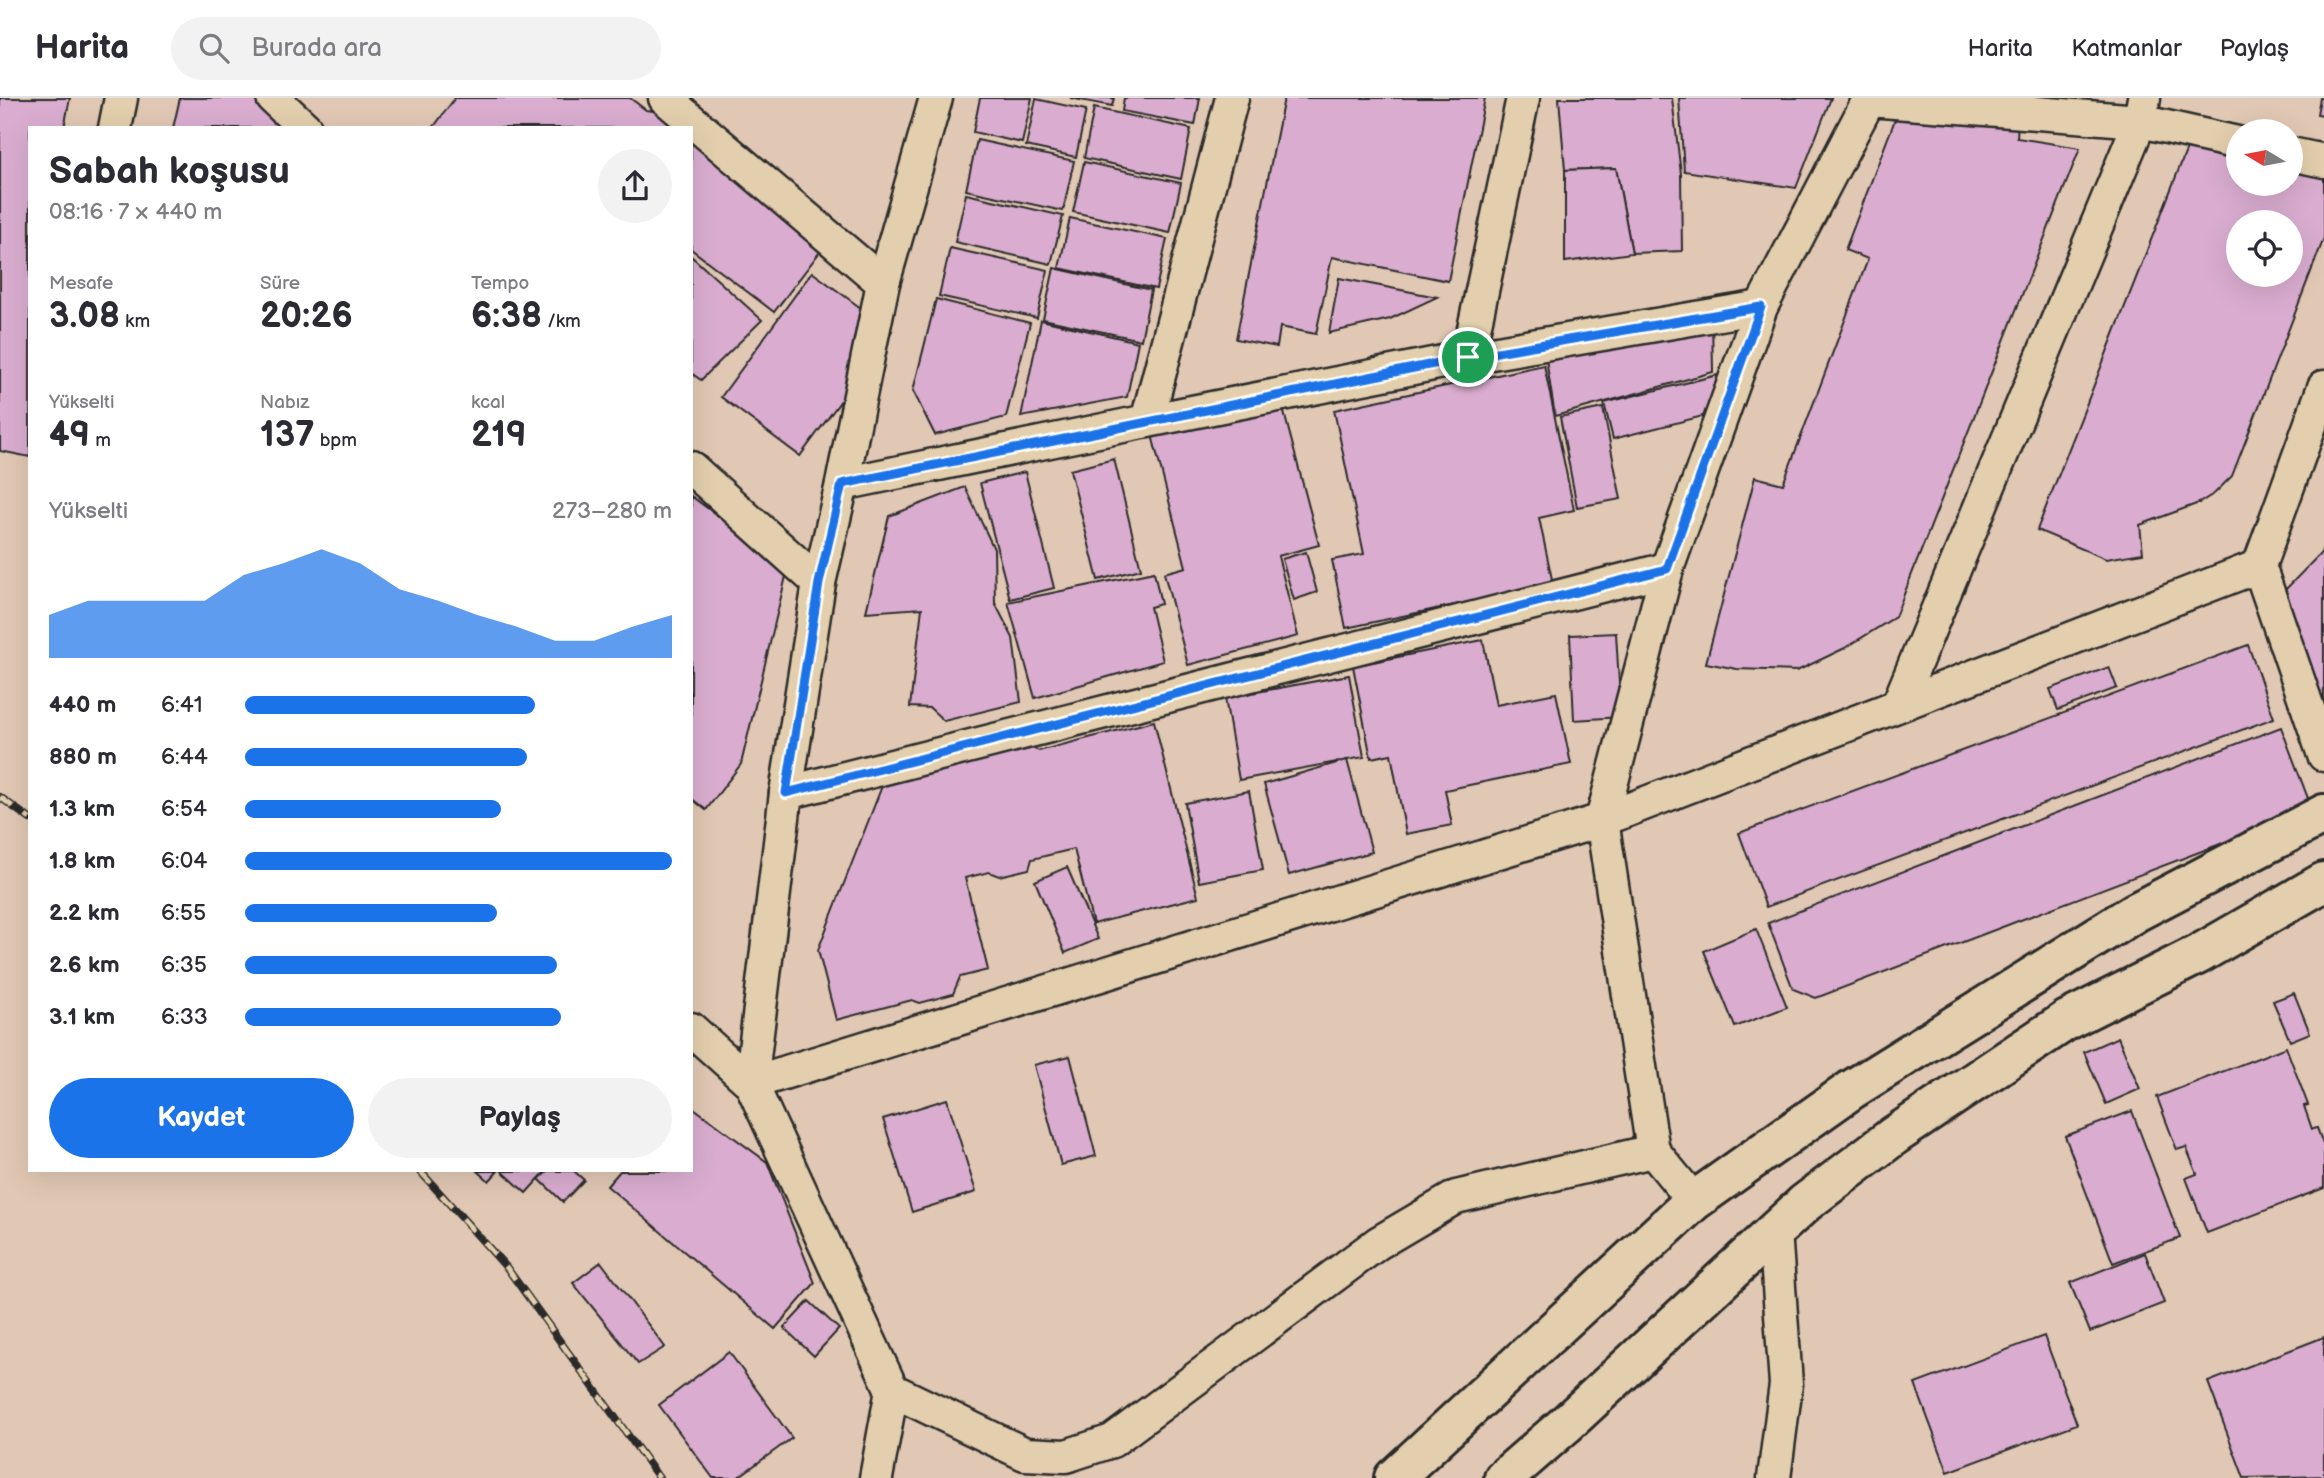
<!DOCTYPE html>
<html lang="tr">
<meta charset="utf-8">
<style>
:root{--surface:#fff;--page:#f2f2f3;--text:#2b2b33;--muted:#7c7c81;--line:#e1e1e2;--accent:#1a73e8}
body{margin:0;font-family:"Balsamiq Sans",sans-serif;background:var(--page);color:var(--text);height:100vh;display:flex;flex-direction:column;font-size:26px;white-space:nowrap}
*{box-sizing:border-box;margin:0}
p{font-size:23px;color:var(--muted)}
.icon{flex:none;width:38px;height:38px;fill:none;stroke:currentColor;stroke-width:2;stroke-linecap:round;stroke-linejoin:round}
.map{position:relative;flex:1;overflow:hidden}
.side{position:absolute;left:28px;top:28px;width:665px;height:1046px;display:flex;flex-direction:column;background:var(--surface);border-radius:0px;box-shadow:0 7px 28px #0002}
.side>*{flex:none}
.needle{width:46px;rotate:280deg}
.tools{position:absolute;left:2226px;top:21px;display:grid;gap:14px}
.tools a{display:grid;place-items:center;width:77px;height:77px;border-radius:50%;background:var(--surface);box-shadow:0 7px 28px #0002;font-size:35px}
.pin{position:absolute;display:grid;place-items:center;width:60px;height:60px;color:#fff;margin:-30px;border:4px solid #fff;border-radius:50%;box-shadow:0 2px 7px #0007}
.round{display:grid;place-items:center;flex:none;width:74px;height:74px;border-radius:37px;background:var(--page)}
.headline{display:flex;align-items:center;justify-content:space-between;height:119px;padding:0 21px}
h1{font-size:38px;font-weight:600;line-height:52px}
.metrics{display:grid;grid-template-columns:repeat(3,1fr);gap:10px;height:119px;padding:7px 21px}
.metrics div{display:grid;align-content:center}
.metrics b{font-size:35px;font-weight:600}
.metrics small{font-size:19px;font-weight:400}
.metrics p{font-size:19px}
.chart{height:196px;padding:14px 21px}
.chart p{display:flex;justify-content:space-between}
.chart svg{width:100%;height:126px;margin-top:7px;fill:var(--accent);opacity:.7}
.cta{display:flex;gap:14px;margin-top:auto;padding:14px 21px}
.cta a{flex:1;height:80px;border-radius:42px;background:var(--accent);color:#fff;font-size:28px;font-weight:600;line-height:80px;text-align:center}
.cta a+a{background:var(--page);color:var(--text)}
ul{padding:0 21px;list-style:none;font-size:23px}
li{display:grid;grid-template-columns:112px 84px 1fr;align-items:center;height:52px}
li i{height:18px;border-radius:9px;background:var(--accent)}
header{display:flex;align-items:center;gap:42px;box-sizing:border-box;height:98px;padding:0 35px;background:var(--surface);border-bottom:2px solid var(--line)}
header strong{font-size:33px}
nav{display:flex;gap:38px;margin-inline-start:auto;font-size:24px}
.search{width:490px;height:63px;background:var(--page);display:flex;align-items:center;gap:18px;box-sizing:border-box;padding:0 24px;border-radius:38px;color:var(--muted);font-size:26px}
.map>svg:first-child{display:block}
.building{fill:#daadd0;stroke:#2b2b2b;stroke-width:2;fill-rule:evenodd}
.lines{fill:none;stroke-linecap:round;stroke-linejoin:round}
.street-casing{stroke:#2b2b2b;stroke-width:37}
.secondary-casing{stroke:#2b2b2b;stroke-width:44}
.street{stroke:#e3cfad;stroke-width:32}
.secondary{stroke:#e3cfad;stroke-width:38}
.rail-casing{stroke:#2b2b2b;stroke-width:8}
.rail{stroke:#e3cfad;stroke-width:5;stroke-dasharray:16;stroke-linecap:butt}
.route-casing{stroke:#fff;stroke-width:14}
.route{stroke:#1a73e8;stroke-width:9}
</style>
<header>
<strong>Harita</strong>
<div class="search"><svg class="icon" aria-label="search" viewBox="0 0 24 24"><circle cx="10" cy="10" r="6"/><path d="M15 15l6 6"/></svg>Burada ara</div>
<nav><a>Harita</a><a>Katmanlar</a><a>Paylaş</a></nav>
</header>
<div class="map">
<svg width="2324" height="1380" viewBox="0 0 2324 1380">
<rect width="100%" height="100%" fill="#e1c8b4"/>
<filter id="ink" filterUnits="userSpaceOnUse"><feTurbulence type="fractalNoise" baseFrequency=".0143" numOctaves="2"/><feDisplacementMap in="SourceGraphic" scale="14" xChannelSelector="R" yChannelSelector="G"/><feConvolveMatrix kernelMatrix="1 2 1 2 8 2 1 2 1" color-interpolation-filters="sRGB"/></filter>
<g filter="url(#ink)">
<g class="building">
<polygon points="0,0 70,0 64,30 30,30 30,359 0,353"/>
<polygon points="180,0 283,0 323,30 173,30"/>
<polygon points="455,0 630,0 646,12 669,15 689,30 433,30"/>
<polygon points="980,0 1032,0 1022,45 973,34"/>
<polygon points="1070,0 1114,0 1112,8"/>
<polygon points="1124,0 1200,0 1195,27 1122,13"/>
<polygon points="1284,0 1485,0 1448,183 1332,159 1316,236 1280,229 1277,249 1236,241"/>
<polygon points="1559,0 1672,0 1681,76 1682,153 1632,155 1616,70 1565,72"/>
<polygon points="1679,0 1831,0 1796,90 1684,73"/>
<polygon points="2320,0 2324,0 2324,17 2317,16"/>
<polygon points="1036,1 1086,12 1076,59 1026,48"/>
<polygon points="1094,10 1191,31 1181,81 1084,60"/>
<polygon points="1899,11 2018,23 2017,40 2080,50 1895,519 1845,550 1797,573 1737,571 1706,565 1755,379 1783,386 1868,161 1845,152"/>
<polygon points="691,32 832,138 774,214 691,151"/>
<polygon points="977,42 1074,63 1063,113 966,92"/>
<path d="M 2188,48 L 2238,58 L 2238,86 L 2291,86 L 2291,69 L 2324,76 L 2324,140 L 2232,378 L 2215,395 L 2199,405 L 2140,427 L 2143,455 L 2106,461 L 2037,432 ZM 2238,124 L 2291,124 L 2291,177 L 2238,177 Z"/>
<polygon points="1084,64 1181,85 1170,135 1073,114"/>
<polygon points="1616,70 1632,155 1565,164 1565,72"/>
<polygon points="966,96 1063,118 1051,166 955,144"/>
<polygon points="1070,120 1167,141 1156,191 1059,170"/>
<polygon points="950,150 1048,172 1037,220 939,198"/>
<polygon points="691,158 762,222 701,282 691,275"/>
<polygon points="1054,170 1151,192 1141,242 1043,221"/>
<polygon points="812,174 892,233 800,358 721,299"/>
<polygon points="1339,180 1437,199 1390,221 1329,235"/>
<polygon points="936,201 1030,225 1006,319 935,337 913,293"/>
<polygon points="1712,219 1713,274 1555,318 1544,248"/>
<polygon points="1041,222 1138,244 1127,299 1021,319"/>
<polygon points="1544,267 1574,412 1539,420 1553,486 1346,530 1332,462 1364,456 1334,312"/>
<polygon points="1718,277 1707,317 1613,341 1604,305"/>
<polygon points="1281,303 1319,447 1278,458 1298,538 1188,567 1164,475 1186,469 1152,337"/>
<polygon points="1603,310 1621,401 1577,409 1560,319"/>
<polygon points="1114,361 1141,471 1098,482 1070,372"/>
<polygon points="1025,374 1054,490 1010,501 980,385"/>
<polygon points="965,389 994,451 995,505 1013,540 1021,604 944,623 930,610 910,609 922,510 866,514 889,418"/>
<polygon points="691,398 788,470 741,666 706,712 691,700"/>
<polygon points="2324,446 2324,639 2281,496 2321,455"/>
<polygon points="1306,454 1317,494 1294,502 1282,461"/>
<polygon points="1154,474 1161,506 1150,509 1163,563 1035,600 1008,504"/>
<polygon points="1616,535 1621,619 1574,622 1570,537"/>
<polygon points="1483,542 1496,607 1556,595 1571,666 1445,692 1452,727 1406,736 1391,656 1371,660 1353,568"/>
<polygon points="2248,547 2274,620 1766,809 1739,735"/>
<polygon points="2109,569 2117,590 2058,612 2050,591"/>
<polygon points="1349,577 1364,659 1239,682 1225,600"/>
<polygon points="1154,623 1198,799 1093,826 1074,751 1032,761 1029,771 999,778 989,774 965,780 988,872 960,879 953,896 920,905 912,902 836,922 818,852 882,688 1030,649 1039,653"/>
<polygon points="2281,629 2312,711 1816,900 1793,891 1768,825"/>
<polygon points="1347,662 1372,754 1289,777 1264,686"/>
<polygon points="1249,693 1263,772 1199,784 1185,705"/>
<polygon points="1067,769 1098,841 1065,855 1035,783"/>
<polygon points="1756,831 1787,909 1735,929 1704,853"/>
<polygon points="2294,895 2310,935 2290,943 2273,903"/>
<polygon points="2118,939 2140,991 2106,1006 2084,954"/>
<polygon points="2286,949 2308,1007 2304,1008 2312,1031 2317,1030 2324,1049 2324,1090 2207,1135 2186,1080 2197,1076 2186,1049 2177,1052 2157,999"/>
<polygon points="1070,958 1096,1058 1061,1067 1034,967"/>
<polygon points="947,1001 976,1094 912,1114 883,1021"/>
<polygon points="691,1008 767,1064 815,1185 775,1231 607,1088 620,1073 691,1073"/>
<polygon points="2132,1013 2180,1140 2113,1165 2065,1038"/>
<polygon points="478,1073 498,1073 489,1083"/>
<polygon points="502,1073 546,1073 526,1095"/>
<polygon points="548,1073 574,1073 584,1082 563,1104 539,1081"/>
<polygon points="2145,1155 2164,1205 2090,1234 2070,1185"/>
<polygon points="601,1164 665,1249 638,1266 573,1185"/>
<polygon points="809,1203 839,1231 814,1258 784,1230"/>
<polygon points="2044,1238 2077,1326 1948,1374 1915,1286"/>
<polygon points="2324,1239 2324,1378 2244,1380 2208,1284"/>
<polygon points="729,1254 792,1340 737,1380 713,1380 659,1307"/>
</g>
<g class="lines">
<g class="street-casing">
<g id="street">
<polyline points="273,0 305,30"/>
<polyline points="665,0 883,185"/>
<polyline points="1232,0 1147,323 842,386 819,485 786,695 751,985 892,1292 1025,1356 1066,1358 1112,1343 1378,1145 1456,1099 1653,1053"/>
<polyline points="1869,2 2140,23 2238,45"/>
<polyline points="115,30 121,0"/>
<polyline points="2291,56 2324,63"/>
<polyline points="1468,259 1523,0"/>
<polyline points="2324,289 2259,468 2324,657"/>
<polyline points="1147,323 1468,259 1761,209"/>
<polyline points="691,370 819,485"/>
<polyline points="842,386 883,185 936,0"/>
<polyline points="1898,607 2140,23 2144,0"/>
<polyline points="786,695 1667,471"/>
<polyline points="1602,722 1667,471 1761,209 1870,0"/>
<polyline points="1602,722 2259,468"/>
<polyline points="691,931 751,985 1602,722 1653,1053 1694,1103"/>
<polyline points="876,1380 892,1292"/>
<polyline points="1774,1380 1786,1286 1775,1133"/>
</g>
</g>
<g class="secondary-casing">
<g id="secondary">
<polyline points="1394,1380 1694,1103 1851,992 2136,814 2324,716"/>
<polyline points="1504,1380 1565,1327 1805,1105 1895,1037 2067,922 2199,856 2324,784"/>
</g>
</g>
<use href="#street" class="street"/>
<use href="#secondary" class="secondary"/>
<g class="rail-casing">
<g id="rail">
<polyline points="0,699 30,721"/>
<polyline points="420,1073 507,1170 659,1380"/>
</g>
</g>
<use href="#rail" class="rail"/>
</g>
</g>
<g class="lines" filter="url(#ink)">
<g class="route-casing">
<polygon id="route" points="1761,209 1667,471 786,695 819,485 842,386 1468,259"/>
</g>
<use href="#route" class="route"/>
</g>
</svg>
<div class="tools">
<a><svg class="needle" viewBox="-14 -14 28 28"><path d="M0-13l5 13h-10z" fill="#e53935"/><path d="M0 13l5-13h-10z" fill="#7c7c81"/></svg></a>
<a><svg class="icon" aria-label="locate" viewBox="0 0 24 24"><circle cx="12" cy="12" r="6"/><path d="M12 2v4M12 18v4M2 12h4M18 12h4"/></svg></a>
</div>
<div class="pin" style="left:1468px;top:259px;background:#1e9e55"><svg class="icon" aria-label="arrive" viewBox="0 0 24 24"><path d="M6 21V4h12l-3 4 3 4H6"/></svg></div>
<section class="side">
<div class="headline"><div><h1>Sabah koşusu</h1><p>08:16 · 7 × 440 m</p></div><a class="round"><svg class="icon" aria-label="share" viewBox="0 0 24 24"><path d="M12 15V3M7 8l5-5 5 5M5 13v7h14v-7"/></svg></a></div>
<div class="metrics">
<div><p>Mesafe</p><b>3.08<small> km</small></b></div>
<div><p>Süre</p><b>20:26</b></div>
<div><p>Tempo</p><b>6:38<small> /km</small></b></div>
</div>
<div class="metrics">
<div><p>Yükselti</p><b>49<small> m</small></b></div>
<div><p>Nabız</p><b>137<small> bpm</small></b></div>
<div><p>kcal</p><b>219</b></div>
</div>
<div class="chart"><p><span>Yükselti</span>273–280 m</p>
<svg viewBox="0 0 160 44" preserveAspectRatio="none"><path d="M0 44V29L10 24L20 24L30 24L40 24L50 15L60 11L70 6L80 11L90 20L100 24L110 29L120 33L130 38L140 38L150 33L160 29V44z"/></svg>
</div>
<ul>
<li><b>440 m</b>6:41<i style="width:68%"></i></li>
<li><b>880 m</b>6:44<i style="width:66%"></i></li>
<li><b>1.3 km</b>6:54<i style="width:60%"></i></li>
<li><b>1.8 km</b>6:04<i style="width:100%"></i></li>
<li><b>2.2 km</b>6:55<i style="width:59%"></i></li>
<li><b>2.6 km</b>6:35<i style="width:73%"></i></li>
<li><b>3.1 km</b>6:33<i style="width:74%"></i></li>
</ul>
<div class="cta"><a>Kaydet</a><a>Paylaş</a></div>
</section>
</div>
